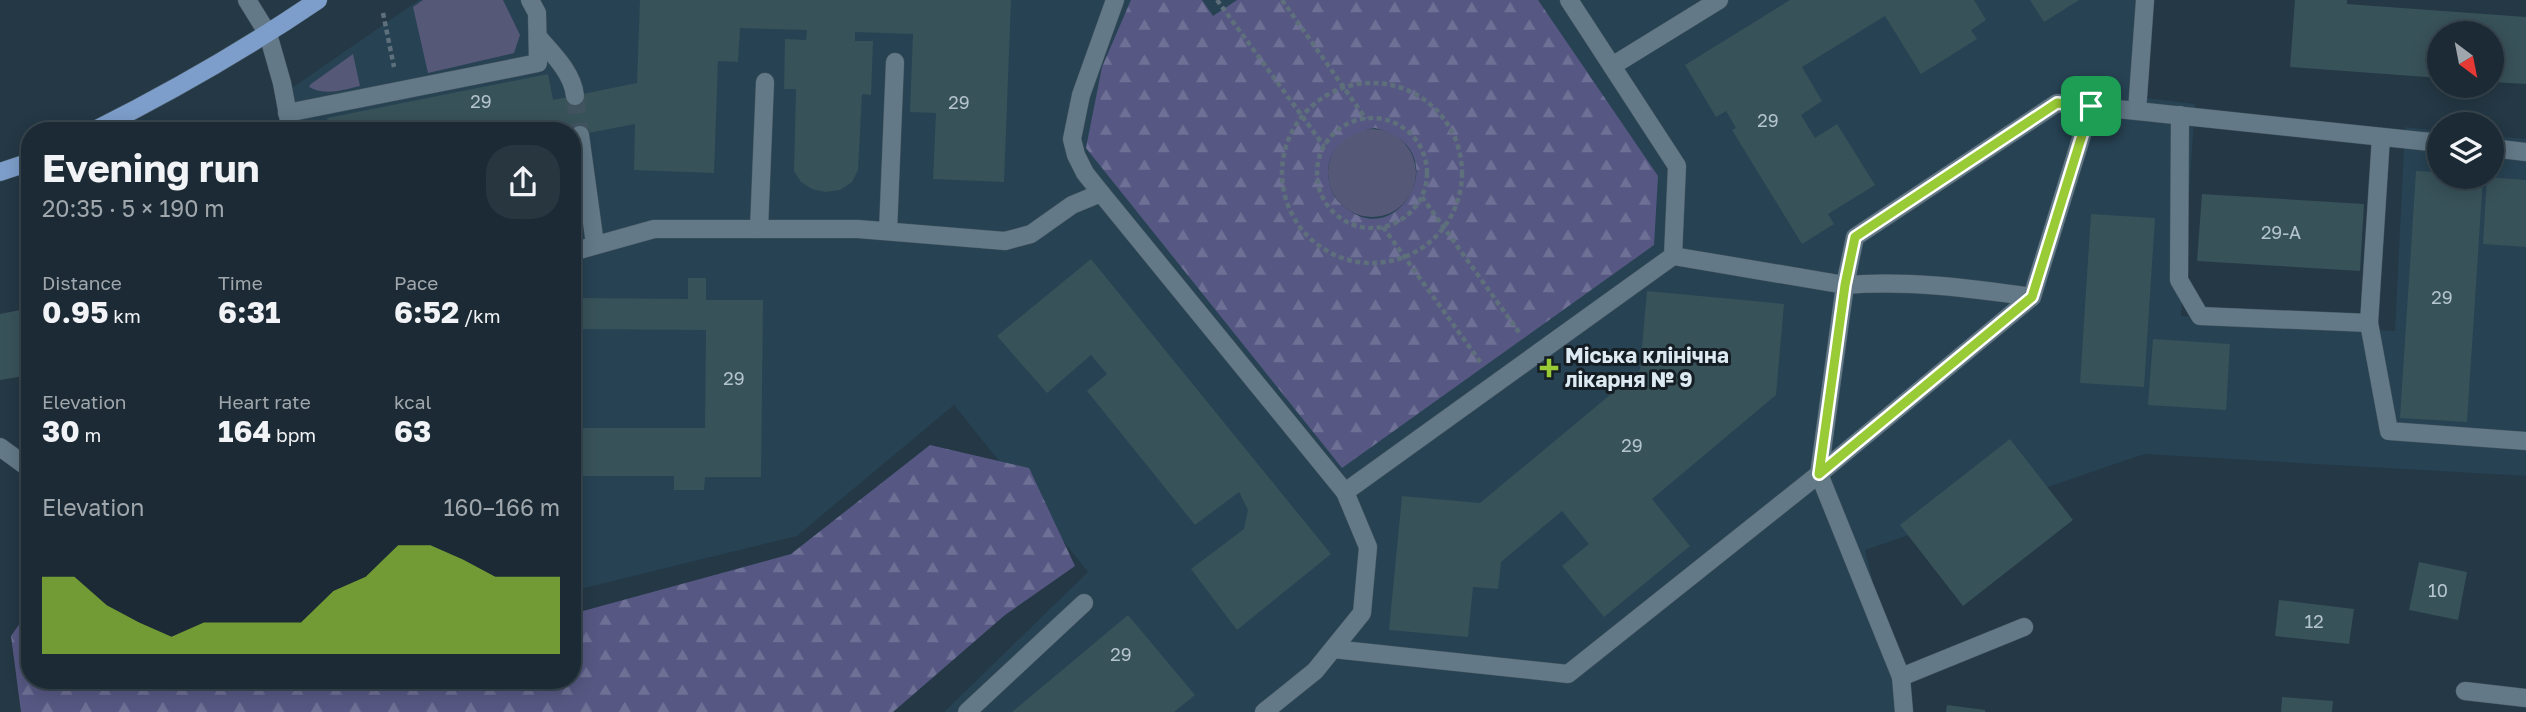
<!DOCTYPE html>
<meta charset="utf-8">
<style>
:root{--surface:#1b2a34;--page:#283640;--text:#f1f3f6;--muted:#a0a7ac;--line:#39464f;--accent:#99cb36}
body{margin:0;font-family:"Golos Text",sans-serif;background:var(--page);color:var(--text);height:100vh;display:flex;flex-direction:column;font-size:26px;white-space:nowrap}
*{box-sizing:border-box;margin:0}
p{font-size:23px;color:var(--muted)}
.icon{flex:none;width:38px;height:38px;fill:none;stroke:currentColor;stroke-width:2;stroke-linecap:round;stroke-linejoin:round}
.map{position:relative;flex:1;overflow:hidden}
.details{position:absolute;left:21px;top:122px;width:560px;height:567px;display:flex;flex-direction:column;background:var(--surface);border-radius:28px;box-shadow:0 4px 18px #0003,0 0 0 2px var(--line)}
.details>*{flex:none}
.needle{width:46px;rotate:148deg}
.fabs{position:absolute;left:2427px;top:21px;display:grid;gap:14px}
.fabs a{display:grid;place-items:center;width:77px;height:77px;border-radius:50%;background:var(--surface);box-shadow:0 4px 18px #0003,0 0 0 2px var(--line);font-size:35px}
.pin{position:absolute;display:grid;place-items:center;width:60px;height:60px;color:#fff;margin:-30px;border-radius:14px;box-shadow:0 4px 10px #0006}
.round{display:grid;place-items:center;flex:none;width:74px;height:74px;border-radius:28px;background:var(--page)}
.overview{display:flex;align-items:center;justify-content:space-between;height:119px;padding:0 21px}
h1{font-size:38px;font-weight:700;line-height:52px}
.metrics{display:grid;grid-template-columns:repeat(3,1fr);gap:10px;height:119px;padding:7px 21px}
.metrics div{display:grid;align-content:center}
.metrics b{font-size:30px;font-weight:700}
.metrics small{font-size:19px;font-weight:400}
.metrics p{font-size:19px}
.chart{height:196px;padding:14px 21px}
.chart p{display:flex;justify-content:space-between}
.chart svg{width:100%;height:126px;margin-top:7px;fill:var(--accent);opacity:.7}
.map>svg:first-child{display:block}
.built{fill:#274253}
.green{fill:#565877}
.forest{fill:url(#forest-firs);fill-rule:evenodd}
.building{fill:#385259}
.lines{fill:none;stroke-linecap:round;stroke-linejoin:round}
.minor-tunnel{stroke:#40535f;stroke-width:18;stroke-dasharray:18 9;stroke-linecap:butt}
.minor-casing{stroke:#43545f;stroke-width:19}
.major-casing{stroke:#43545f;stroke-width:19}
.path{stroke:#5e707b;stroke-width:4.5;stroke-dasharray:5 3.5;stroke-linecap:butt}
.minor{stroke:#637987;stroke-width:18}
.major{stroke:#7d9eca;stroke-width:18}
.route-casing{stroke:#fff;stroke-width:14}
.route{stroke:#99cb36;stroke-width:9}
.poi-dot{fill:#99cb36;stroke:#151e24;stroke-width:2.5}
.labels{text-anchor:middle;stroke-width:6;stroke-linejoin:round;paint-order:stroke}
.number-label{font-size:18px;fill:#b4c4cc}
.poi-label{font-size:21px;font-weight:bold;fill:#deeaf2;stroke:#151e24;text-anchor:start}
</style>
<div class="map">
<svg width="2526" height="712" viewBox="0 0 2526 712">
<defs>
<pattern id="forest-firs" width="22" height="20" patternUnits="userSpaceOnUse" patternTransform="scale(1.75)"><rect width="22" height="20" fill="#565883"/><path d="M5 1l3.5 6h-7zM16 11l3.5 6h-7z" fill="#6e7095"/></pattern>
</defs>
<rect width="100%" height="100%" fill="#243845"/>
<polygon class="built" points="419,0 2152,0 2147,98 2195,104 2181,316 2395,331 2405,127 2439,131 2440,177 2492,177 2492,136 2526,139 2526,476 2144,454 1865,550 1905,712 944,712 1088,572 954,405 797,536 572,591 572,131 301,131 289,90"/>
<g class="green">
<polygon points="423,0 503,0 520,35 514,53 428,73 413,7"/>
<path d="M 353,54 L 360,86 C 342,90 326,96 309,87 L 311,84 Z"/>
<circle cx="1372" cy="173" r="44"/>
</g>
<g class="forest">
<path d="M 1131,0 L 1202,0 L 1213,16 L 1237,0 L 1538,0 L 1658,176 L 1654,245 L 1342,468 L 1086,148 L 1102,67 ZM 1375,128 C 1456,147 1402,247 1350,211 C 1340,205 1333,197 1330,186 C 1321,153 1345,132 1375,128 Z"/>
<polygon points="930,445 1029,468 1075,566 1005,615 893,712 21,712 11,636 30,609 30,681 258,681 265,685 286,681 572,681 572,614 791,554"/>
</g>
<g class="building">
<polygon points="640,0 1011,0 1004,182 933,179 936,113 910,112 913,34 855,32 855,41 873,41 871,95 862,94 858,170 852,182 840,190 825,192 812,189 801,182 794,171 796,89 784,89 785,39 806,40 807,30 740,28 738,62 718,61 714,173 634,170 635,124 572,136 572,131 330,131 327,118 548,74 553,100 637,83"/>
<polygon points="1790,0 1974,0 1986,20 1971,30 1977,39 1921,74 1885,16 1802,67 1822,101 1801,115 1815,138 1837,124 1875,185 1828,214 1834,224 1802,244 1732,130 1736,128 1726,111 1716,117 1685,65"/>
<polygon points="2030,0 2079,0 2044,22"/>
<polygon points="2295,0 2347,0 2347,4 2526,17 2526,84 2492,82 2492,33 2440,33 2440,78 2290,67"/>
<polygon points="2416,171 2440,172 2440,177 2483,177 2467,422 2400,418"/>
<polygon points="2487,177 2526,180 2526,247 2483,244"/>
<polygon points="2202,194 2364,204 2360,271 2197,261"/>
<polygon points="2091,214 2155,218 2144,387 2080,383"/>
<polygon points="1091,259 1331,554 1237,630 1191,569 1244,529 1248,510 1239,492 1195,525 1087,391 1107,374 1091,355 1047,393 997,336"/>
<polygon points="688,278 706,278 706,300 763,300 761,477 705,477 704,490 674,490 674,476 582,476 583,428 705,428 706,330 579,329 579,298 688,299"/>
<polygon points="1647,291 1784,304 1776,395 1652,499 1690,546 1604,617 1562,566 1589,544 1562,511 1501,562 1498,589 1473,587 1468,637 1389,630 1402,496 1480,503 1640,370"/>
<polygon points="30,308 30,375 0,380 0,314"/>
<polygon points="2153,339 2230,344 2226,410 2148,405"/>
<polygon points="2010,439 2073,520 1963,606 1900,525"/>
<polygon points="2419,562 2467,572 2458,620 2409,610"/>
<polygon points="2279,600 2354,609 2349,644 2275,636"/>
<polygon points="1128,615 1195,695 1174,712 1012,712"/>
<polygon points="2282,697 2333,701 2332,712 2281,712"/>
<polygon points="1947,705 1985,710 1985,712 1946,712"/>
</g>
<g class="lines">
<polyline class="minor-tunnel" points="575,96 580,135"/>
<g class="minor-casing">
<g id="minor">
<polyline points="247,0 268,34 282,83 291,131"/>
<polyline points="1115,0 1081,95 1072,139 1076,155 1085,173 1101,193 1345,492 1368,547 1362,613 1315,671 1264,712"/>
<polyline points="2145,0 2137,111 2440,143"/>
<path d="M 538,37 C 552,53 573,73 575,96"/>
<polyline points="1612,66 1719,0"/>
<polyline points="287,113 538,63 537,13 530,0"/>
<polyline points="2180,115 2179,280 2200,316 2369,323"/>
<polyline points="580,135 595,244"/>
<polyline points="2381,137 2369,323 2389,431 2526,441"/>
<polyline points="2492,148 2526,152"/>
<polyline points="759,229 765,82"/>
<polyline points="888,231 895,62"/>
<polyline points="572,252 654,229 858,229 1005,241 1031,234 1072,205 1101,193"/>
<path d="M 2032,297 C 1970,288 1907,280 1845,285 L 1855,237 L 2057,103 L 2137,111"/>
<polyline points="0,447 30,469"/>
<polyline points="1345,492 1673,256 1677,166 1569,0"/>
<polyline points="2024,627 1901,677 1819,474 2032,297 2091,106"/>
<polyline points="1333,649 1568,674 1819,474 1845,285 1673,256"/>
<polyline points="1901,677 1904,712"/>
<polyline points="2465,691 2526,698"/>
<polyline points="967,712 1084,603"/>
</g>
</g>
<g class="major-casing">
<g id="major">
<path d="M 93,131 C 171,92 246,49 318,0"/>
<polyline points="0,172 30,162"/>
</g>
</g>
<g class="path">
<polyline points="1217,0 1324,146"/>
<polyline points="1282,0 1366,119"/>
<polyline points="383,13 394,67"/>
<circle cx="1372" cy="173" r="90"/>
<circle cx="1372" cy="173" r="55"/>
<polyline points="1422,197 1521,335"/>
<polyline points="1383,227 1481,363"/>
</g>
<use href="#minor" class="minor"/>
<use href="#major" class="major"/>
</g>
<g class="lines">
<g class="route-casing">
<polygon id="route" points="2057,103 2091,106 2032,297 1819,474 1845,285 1855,237"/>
</g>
<use href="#route" class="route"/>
</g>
<path class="poi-dot" d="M1545.5 357.5h7v7h7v7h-7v7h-7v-7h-7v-7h7z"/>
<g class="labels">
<g class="number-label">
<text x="481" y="108">29</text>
<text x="959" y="109">29</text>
<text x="1768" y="127">29</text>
<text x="2281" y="239">29-А</text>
<text x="2442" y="304">29</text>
<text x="734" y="385">29</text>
<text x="1632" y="452">29</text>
<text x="2438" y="597">10</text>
<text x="2314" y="628">12</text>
<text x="1121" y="661">29</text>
</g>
<g class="poi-label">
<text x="1565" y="363">Міська клінічна<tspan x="1565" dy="24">лікарня № 9</tspan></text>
</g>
</g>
</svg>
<div class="fabs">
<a><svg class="needle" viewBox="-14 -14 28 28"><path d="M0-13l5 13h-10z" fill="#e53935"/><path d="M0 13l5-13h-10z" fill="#a0a7ac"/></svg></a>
<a><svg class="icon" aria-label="layers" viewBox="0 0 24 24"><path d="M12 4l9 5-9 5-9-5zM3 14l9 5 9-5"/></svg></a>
</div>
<div class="pin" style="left:2091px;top:106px;background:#1e9e55"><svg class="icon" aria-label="arrive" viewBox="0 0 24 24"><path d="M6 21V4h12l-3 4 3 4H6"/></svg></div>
<section class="details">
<div class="overview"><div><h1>Evening run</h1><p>20:35 · 5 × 190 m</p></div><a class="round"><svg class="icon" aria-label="share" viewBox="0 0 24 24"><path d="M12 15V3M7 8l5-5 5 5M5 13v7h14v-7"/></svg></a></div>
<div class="metrics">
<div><p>Distance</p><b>0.95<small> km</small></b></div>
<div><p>Time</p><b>6:31</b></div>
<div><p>Pace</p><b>6:52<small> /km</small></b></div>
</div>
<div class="metrics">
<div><p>Elevation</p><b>30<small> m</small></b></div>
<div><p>Heart rate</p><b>164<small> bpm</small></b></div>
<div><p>kcal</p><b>63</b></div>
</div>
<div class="chart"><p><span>Elevation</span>160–166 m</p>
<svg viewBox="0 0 160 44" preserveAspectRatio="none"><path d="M0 44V17L10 17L20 27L30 33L40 38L50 33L60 33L70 33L80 33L90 22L100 17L110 6L120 6L130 11L140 17L150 17L160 17V44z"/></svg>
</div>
</section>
</div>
